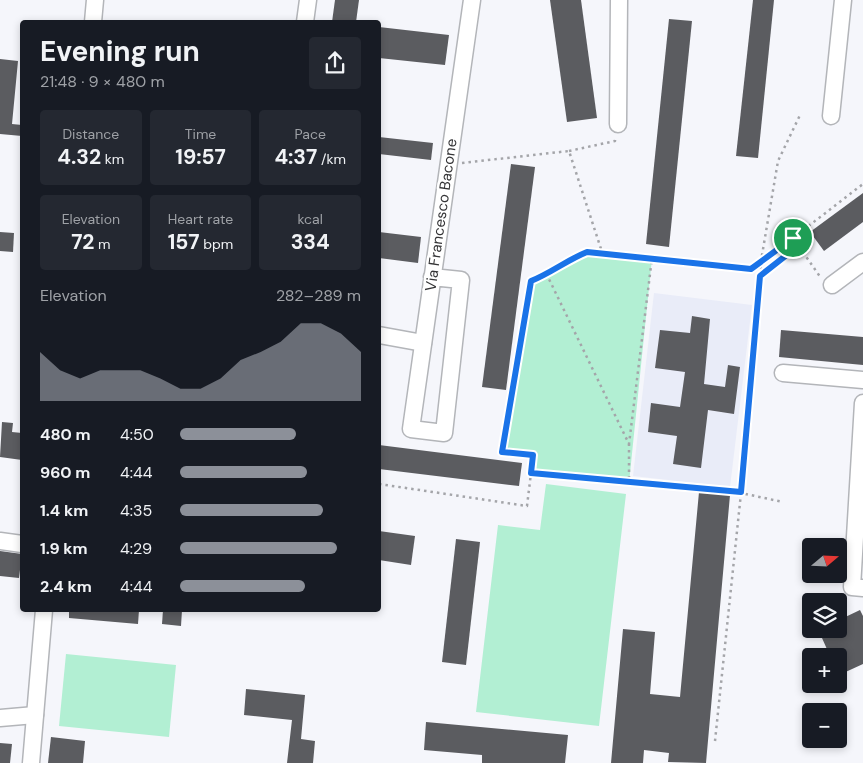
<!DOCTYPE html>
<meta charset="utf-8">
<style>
:root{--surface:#171b24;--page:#242831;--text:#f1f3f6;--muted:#9ea1a6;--accent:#8c9099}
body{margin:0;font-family:"DM Sans",sans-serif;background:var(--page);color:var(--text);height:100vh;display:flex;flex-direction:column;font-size:19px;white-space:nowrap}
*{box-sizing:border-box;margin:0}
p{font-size:16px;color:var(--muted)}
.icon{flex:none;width:28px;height:28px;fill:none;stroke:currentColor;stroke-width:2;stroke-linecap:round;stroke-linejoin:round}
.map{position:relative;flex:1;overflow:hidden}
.drawer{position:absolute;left:20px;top:20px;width:361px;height:592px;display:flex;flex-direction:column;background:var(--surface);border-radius:5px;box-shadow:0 2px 8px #0003}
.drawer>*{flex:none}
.needle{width:32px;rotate:71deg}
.controls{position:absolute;left:802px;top:538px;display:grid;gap:10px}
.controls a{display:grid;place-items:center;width:45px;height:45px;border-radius:5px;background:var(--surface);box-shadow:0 2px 8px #0003;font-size:25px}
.pin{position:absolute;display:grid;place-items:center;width:42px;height:42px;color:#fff;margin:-21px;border:2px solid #fff;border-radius:50%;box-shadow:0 1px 5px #0007}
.round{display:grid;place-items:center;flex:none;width:52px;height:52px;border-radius:5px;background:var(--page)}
.headline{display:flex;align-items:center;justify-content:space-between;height:85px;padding:0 20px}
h1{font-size:28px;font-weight:700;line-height:38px}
.stats{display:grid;grid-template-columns:repeat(3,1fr);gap:8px;height:85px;padding:5px 20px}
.stats div{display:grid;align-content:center;border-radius:5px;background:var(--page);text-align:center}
.stats b{font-size:21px;font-weight:700}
.stats small{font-size:14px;font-weight:400}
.stats p{font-size:14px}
.chart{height:140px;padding:10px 20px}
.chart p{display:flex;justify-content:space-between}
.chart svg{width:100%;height:90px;margin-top:5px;fill:var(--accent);opacity:.7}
ul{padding:0 20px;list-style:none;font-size:16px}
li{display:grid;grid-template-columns:80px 60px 1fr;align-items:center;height:38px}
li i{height:12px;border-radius:6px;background:var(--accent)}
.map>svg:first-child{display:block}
.built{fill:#e9ecf8}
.green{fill:#b2efd3}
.building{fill:#5b5c60}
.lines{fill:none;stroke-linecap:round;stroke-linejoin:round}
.minor-casing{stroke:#b3b5b9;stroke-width:19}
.path{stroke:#a4a5a9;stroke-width:2.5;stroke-dasharray:2.5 4;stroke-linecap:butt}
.minor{stroke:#fff;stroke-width:16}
.route-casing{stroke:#fff;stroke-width:10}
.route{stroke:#1a73e8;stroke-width:6}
.labels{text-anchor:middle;stroke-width:5;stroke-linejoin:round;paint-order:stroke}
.street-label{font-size:15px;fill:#353537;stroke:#fff}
</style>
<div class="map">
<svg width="863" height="763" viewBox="0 0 863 763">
<rect width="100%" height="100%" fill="#f5f6fb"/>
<polygon class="built" points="654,293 752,305 730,487 633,476"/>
<g class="green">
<polygon points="593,252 652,258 629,483 531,473 533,455 502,451 531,281"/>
<polygon points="546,484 626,494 599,726 476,712 498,525 540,530"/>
<polygon points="66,654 176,665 169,737 59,726"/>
</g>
<g class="building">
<polygon points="335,0 359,0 356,22 332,22"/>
<polygon points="550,0 581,0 597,118 567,122"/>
<polygon points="753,0 774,0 758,158 736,156"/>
<polygon points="669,19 692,21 669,247 646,244"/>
<polygon points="379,27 449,35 445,65 379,58"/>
<polygon points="0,59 18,61 12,124 22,125 22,136 0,134"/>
<polygon points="379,137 433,143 431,160 379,154"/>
<polygon points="511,164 535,167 506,390 482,387"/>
<polygon points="863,193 863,222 824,251 810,232"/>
<polygon points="0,232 14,233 13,252 0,251"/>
<polygon points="379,232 421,237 418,263 379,258"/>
<polygon points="692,316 710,319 704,384 725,387 728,365 740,367 734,414 708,410 701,468 673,464 677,436 648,432 651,403 680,407 685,372 655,368 660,330 690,333"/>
<polygon points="781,330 863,337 863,365 779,357"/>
<polygon points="2,422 13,423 12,432 22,433 22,460 0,457"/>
<polygon points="379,445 522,463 519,486 379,469"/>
<polygon points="699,492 730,495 706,763 668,762 669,753 644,750 643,763 611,763 623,629 655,632 650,694 680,697"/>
<polygon points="379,531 415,536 411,565 379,560"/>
<polygon points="456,539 480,542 466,665 442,662"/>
<polygon points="0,551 22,554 19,578 0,576"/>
<polygon points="69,610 139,610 138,624 69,618"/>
<polygon points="163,610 182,610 181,626 162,624"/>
<polygon points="860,610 863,616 863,664 839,675 839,656 830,656 818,629 839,629 839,620"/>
<polygon points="246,689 305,695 301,739 315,741 313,763 287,763 292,720 244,715"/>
<polygon points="426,722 568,735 565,763 482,763 482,755 424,750"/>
<polygon points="51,737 85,741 83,763 48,763"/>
<polygon points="0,743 12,744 10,763 0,763"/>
</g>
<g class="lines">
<g class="minor-casing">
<g id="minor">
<polyline points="93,22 95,0"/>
<polyline points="305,22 308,0"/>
<polyline points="831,116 843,0"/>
<polyline points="618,124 619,0"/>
<path d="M 432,277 L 461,280 L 444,433 L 411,429 C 431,286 451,143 472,0"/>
<polyline points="832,285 863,262"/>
<polyline points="379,335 423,343"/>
<polyline points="783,373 863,380"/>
<polyline points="863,403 852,587 863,588"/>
<polyline points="0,541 22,544"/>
<polyline points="0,718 35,715"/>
<polyline points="31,763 44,610"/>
</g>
</g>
<g class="path">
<polyline points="569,151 615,141 615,137"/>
<path d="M 462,163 L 569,151 L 602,252 C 579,253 565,262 547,275 L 629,444 L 652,258 L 602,252"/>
<polyline points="793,238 863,184"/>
<polyline points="652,258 751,269 793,238 821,278"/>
<polyline points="760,276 798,246"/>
<polyline points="531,473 533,455 502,451 531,281 547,275"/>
<polyline points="629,483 741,493 783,502"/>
<polyline points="379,484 527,506 531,473 629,483 629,444"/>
<polyline points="715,741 741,493 761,261 778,161 801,113"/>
</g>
<use href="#minor" class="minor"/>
</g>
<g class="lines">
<g class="route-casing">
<path id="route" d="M 793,238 L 798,246 L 760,276 L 741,492 L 531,473 L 533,455 L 502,452 L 531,281 C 551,273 567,260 587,252 L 751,269 Z"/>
</g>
<use href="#route" class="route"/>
</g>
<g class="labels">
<g class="street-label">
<text transform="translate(441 215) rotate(-82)" y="5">Via Francesco Bacone</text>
</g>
</g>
</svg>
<div class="controls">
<a><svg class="needle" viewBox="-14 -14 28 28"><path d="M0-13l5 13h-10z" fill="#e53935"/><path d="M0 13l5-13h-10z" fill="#9ea1a6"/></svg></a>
<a><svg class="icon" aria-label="layers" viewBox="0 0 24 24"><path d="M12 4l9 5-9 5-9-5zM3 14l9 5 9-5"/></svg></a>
<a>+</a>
<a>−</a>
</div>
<div class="pin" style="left:793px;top:238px;background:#1e9e55"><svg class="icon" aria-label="arrive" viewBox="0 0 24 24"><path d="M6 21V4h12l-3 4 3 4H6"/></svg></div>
<section class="drawer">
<div class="headline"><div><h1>Evening run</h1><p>21:48 · 9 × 480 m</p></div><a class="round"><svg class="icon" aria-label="share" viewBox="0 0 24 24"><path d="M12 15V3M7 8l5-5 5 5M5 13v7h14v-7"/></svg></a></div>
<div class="stats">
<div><p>Distance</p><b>4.32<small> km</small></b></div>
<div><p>Time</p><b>19:57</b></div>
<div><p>Pace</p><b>4:37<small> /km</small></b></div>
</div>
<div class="stats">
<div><p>Elevation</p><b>72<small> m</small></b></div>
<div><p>Heart rate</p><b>157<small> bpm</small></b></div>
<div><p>kcal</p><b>334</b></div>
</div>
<div class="chart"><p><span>Elevation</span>282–289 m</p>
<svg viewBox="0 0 160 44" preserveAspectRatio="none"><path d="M0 44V20L10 29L20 33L30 29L40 29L50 29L60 33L70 38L80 38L90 33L100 24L110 20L120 15L130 6L140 6L150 11L160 20V44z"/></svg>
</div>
<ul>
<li><b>480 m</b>4:50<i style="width:64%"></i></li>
<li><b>960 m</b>4:44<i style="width:70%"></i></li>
<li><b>1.4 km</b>4:35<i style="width:79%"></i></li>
<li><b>1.9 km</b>4:29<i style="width:87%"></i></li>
<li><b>2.4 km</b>4:44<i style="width:69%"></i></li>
</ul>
</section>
</div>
